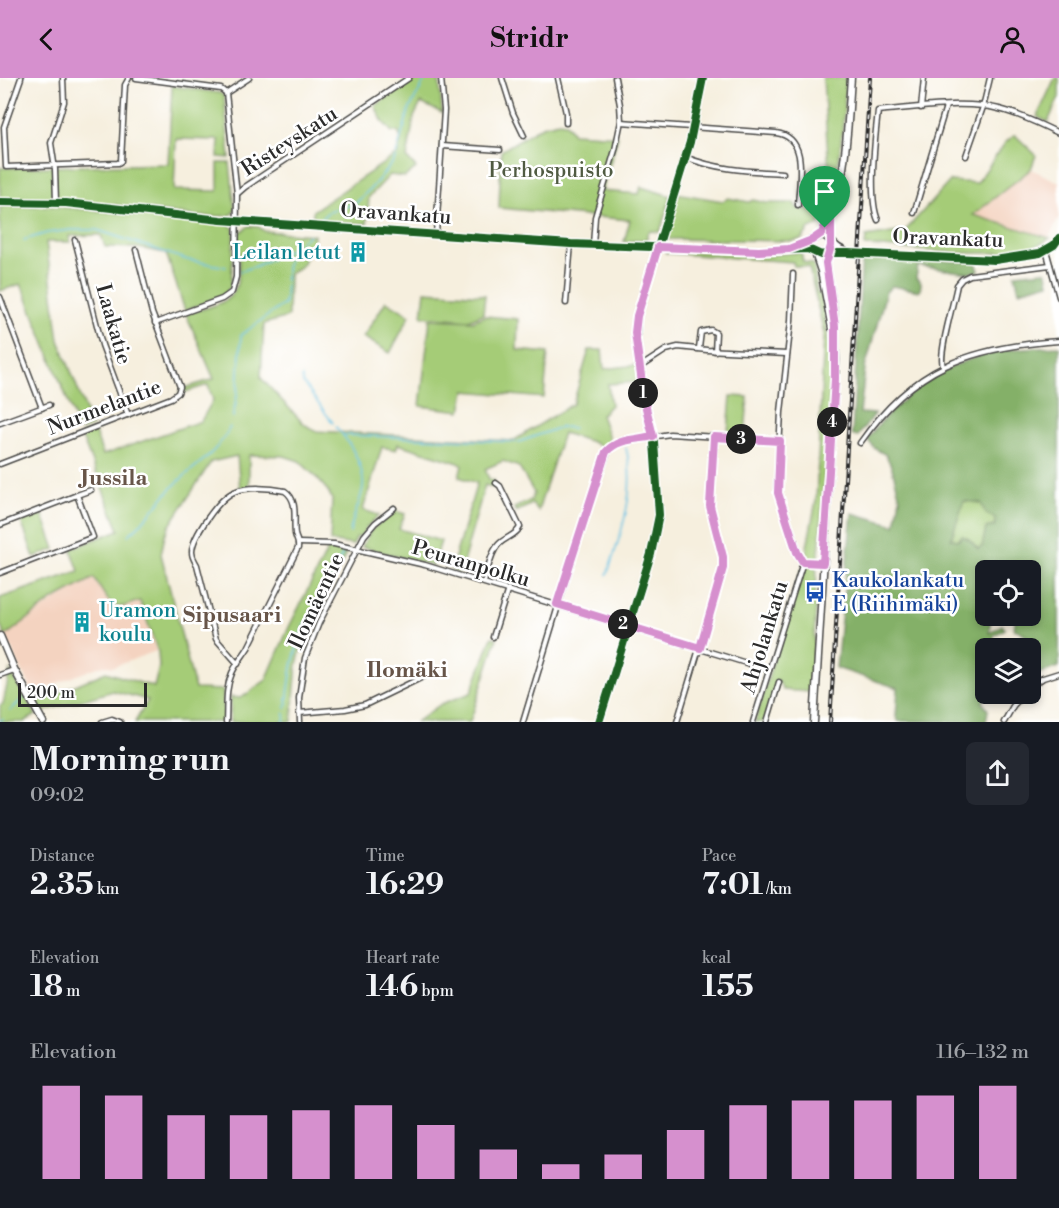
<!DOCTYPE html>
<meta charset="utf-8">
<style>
:root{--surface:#171b24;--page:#242831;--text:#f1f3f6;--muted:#9ea1a6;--accent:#d690ce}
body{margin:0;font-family:"Libre Bodoni",serif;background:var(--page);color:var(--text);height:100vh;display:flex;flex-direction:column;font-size:22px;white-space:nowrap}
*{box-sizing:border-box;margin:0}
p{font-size:20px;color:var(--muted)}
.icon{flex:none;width:33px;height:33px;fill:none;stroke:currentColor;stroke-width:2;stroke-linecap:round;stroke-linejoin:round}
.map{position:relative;height:644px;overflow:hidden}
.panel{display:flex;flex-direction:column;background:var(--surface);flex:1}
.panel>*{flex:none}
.tools{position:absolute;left:975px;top:482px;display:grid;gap:12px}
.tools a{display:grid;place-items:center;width:66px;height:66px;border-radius:9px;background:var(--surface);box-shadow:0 3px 9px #0003;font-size:30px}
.scale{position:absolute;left:18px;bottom:15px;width:129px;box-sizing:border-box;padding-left:6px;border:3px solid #2b2b2b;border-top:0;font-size:16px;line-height:21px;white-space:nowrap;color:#2b2b2b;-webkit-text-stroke:4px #fff;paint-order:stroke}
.pin{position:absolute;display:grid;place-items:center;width:51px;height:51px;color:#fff;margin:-62px -26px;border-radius:50% 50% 50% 0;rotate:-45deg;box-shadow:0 0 6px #0007}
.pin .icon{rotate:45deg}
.km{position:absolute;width:30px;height:30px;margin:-15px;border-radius:50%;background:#222;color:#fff;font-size:16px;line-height:30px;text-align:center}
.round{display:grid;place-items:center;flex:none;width:63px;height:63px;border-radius:9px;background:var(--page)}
.overview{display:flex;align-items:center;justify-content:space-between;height:102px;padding:0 30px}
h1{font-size:33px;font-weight:700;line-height:45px}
.metrics{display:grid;grid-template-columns:repeat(3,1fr);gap:9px;height:102px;padding:6px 30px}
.metrics div{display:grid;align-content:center}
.metrics b{font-size:30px;font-weight:700}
.metrics small{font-size:16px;font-weight:400}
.metrics p{font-size:16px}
.chart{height:168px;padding:12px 30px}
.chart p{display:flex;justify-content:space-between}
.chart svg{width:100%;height:108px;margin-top:6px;stroke:var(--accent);stroke-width:6}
header{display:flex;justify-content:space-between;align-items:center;height:78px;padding:0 30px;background:var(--accent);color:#111;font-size:27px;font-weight:700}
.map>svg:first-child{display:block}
.built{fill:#f4d3c0}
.green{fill:#a5cc77;stroke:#687c51;stroke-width:1.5}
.forest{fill:#84b068;stroke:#586e4a;stroke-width:1.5;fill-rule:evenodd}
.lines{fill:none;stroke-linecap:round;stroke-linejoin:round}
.stream{stroke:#67c2e5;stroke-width:1.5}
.street-casing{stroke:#494846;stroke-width:7}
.secondary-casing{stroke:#494846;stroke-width:9}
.street{stroke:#fff;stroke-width:4}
.secondary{stroke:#fff;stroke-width:6}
.rail-casing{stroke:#2b2b2b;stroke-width:4}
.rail{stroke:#fff;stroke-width:1.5;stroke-dasharray:4.5;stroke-linecap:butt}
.cycleway-casing{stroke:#fff;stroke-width:11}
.cycleway{stroke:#1b5e20;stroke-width:8}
.route-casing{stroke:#fff;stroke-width:12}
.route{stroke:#d690ce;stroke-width:8}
.labels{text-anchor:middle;stroke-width:5;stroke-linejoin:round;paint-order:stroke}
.street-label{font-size:21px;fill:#2b2b2b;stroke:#fff}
.park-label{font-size:21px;fill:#505b42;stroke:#fff}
.culture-label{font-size:21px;fill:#0d838f;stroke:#fff;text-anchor:end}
.transit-label{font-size:21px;fill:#164399;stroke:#fff;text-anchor:start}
.neighbourhood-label{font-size:22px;font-weight:bold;fill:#675549;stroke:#fff}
</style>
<header><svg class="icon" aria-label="back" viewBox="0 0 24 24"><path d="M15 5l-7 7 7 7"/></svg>Stridr<svg class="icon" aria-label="person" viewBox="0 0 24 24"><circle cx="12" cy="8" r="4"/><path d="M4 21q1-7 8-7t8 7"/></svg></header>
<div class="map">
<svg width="1059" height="644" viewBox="0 0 1059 644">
<rect width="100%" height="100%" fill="#fff"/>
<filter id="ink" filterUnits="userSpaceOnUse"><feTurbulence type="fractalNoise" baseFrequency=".0167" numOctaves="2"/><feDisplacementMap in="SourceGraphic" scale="12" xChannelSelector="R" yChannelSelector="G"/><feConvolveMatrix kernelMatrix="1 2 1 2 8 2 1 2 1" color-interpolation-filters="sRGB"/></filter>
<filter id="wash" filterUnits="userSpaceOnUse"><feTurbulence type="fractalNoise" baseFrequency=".008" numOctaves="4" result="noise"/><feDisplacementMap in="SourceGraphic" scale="24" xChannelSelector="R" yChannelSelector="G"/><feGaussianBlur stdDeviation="1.35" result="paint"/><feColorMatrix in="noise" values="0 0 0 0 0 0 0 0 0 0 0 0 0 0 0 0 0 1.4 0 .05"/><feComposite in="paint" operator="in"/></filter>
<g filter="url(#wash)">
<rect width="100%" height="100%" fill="#f6efde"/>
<g class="built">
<polygon points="1031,91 1059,104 1059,140 1049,159 973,137"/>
<polygon points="93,501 107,522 115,529 122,530 139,524 156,573 113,589 104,587 95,590 33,615 5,558 54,523"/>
</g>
<g class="green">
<polygon points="416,0 439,0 442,33 442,35 421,25 414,39 407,80 416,90 405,99 390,97 369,119 367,146 313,143 313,133 397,76 401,61 398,54 392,54 383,44 375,28"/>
<polygon points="823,0 846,0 843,47 836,103 819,147 809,151 802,161 792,163 668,161 666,154 676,115 723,123 728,120 749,124 753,122 767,125 794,125 798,131 820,132 829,95"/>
<polygon points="1055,0 1059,0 1059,19 1048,44 1037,39"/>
<path d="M 172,8 L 220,15 L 224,18 L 230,80 L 218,79 L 219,62 L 176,61 L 174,112 L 218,113 L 218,85 L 230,85 L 235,132 L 231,137 C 204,142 166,134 139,130 C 92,124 47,120 0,121 L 0,90 L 168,86 Z"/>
<polygon points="559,44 566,45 573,55 618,58 602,113 639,116 641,109 671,118 660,154 650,153 647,156 647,161 624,164 630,142 499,130 501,73 542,48"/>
<path d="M 1015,57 L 1036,77 L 1031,91 L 973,137 L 1050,160 C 1015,188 910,169 865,168 L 866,159 L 905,153 L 950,103 L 977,105 L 1005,65 Z"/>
<polygon points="6,128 50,128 228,145 234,151 231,207 226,215 221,218 185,233 166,175 138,170 105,169 101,157 69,158 70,164 46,164 59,262 92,348 80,353 21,206 0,213 0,129"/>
<path d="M 249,148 L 259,149 L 264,153 L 314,157 L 313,168 L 306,173 C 305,186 301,190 289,195 L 288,239 L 264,246 L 261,300 L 304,346 L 315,353 L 513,363 L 573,326 L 589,272 L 602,272 L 604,291 L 637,287 L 639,304 L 608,306 L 611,327 L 601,337 L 611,365 L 605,371 L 592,364 L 563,355 L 538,433 L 532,426 L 516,434 L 514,430 L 531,422 L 534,415 L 519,389 L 503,383 L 485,391 L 489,401 L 494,402 L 492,409 L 485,407 L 460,495 L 451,492 L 477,405 L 459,399 L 462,386 L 398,366 L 396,372 L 382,369 L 363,432 L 379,437 L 366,450 L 361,459 L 357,459 L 353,467 L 330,463 L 332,421 L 328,413 L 316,399 L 299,383 L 284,378 L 249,377 L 249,410 L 240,410 L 237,378 L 211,384 L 170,447 L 165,457 L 161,476 L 195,611 L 223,612 L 224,644 L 135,644 L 148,622 L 113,613 L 42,634 L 35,624 L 106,594 L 154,609 L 159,589 L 158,574 L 140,523 C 134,524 127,528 120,529 C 108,529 100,508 94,500 L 53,522 L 5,558 L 0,546 L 0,520 L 79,493 L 71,471 L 119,452 L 81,357 L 94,352 L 103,377 L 201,343 L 213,322 L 208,307 L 179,316 L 182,311 L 214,301 L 186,236 C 198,232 215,229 226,222 C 245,210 238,174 239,155 Z"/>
<polygon points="666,172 770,177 801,174 803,184 813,186 814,188 817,214 822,218 832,284 819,477 816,481 811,482 805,479 816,423 824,256 809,189 794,188 793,184 666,175"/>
<polygon points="425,213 485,217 483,236 469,242 422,238"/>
<polygon points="386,223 410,237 390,275 363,259"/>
<polygon points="485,238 518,241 517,272 548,275 544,320 465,313 461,333 420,328 430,241 473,243"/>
<polygon points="731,318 748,319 745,356 728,354"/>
<path d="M 964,422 L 981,425 C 985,429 992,435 995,441 C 998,450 986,467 978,471 L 969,461 L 962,458 L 959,462 L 950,461 Z"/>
<polygon points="395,433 405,436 399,451 441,463 433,488 362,469 371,452"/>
<polygon points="42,435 55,471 34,479 21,443"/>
<polygon points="329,469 346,476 302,567 297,586 292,644 230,644 231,619 241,620 266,602 289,549"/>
<path d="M 806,487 L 816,489 C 819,499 813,514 816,527 L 811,614 L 783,612 L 778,602 L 764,644 L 755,644 L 795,510 L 802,491 Z"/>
<polygon points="492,559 497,560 470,644 416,644 441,626 471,615"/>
<polygon points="10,593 36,637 24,644 0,644 0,627 3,626"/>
</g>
<g class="forest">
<polygon points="862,178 976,184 979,193 968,195 918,188 916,200 921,205 920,213 892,208 886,214 865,290 860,335 875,336 858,358 852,357"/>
<polygon points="1044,193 1047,195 1049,205 1019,213 1015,196"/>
<path d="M 1059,268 L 1059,589 L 1032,598 C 1027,579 1039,558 1014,551 L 1016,537 L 1030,537 L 1031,506 L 1033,504 L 1031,492 L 1021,490 L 1021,492 L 986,492 L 986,537 L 991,537 L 989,555 L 1002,547 L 1005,551 L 994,557 L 992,570 L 986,570 L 986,615 L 983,625 L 988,632 L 986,644 L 898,643 L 896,639 L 898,610 L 836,590 L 852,435 L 895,447 L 900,420 L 892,390 L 886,377 L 874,370 L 867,361 C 899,320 938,288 990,275 C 1012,270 1036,269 1059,268 ZM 964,423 L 981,425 L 986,436 L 995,440 L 995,448 L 986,450 L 982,469 L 978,471 L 969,461 L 962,458 L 959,462 L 951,461 Z"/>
</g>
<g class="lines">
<g class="stream">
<polyline points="321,141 329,133 355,126 373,108 394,83 409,32 426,0"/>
<polyline points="24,162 47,155 71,152 97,152 188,182 226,189"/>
<polyline points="240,193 256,188 291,171"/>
<polyline points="302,299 303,305 333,345"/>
<path d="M 233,339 L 238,312 L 241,257 L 284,226 C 290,192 276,182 309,157"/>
<path d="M 336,349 C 349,363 365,388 363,409 C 361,424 352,439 350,455"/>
<polyline points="344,357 519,364 561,349 573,350"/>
<path d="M 128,457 C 144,446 156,427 169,413 C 191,388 214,381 230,349"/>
<path d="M 607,497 C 621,457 637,413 626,370"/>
<polyline points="286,630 292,589 300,557 343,475"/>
<polyline points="10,633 23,620"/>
<polyline points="0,643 3,641"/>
<polyline points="284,644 285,635"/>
</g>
</g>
</g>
<g filter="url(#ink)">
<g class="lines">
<g class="street-casing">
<g id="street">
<polyline points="21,0 4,49 6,89 118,85 121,83 125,7 129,0"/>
<polyline points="136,0 221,11 226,15"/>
<polyline points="502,0 513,35 524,58"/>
<polyline points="558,0 566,35 566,45"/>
<polyline points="226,15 237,116"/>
<polyline points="226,15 249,0"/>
<polyline points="921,30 924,0"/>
<path d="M 621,44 L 776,55 C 809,59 799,103 798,127"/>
<polyline points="442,68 500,72"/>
<polyline points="966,78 983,29 990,0"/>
<path d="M 685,79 C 717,92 750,93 783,95"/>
<polyline points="56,124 55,91 51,65 64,24 63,0"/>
<polyline points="914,135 946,28"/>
<path d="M 878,142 C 868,120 875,60 878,33 C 915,30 963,22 999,31 C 1020,36 1039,46 1059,55"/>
<polyline points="436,156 444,32 441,0"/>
<polyline points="75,162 102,267 128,337"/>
<polyline points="593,167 595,139 615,72 621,43 620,27 615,0"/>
<polyline points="1046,172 1059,219"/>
<polyline points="793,196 791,243 781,334 777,410 800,479 803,484 823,485"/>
<polyline points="0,219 42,330"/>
<polyline points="566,225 571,166"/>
<polyline points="155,245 222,221 232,214 236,199 237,116 245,109 409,0"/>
<polyline points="699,270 701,254 711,252 716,255 715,273"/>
<path d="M 943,288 C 938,276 954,224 957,207 L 962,201 L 970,197 L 1050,187"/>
<polyline points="640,289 666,272 678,269 707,272 787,276"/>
<polyline points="0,345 49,327"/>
<path d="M 860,365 C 913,289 970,269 1059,263"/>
<polyline points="0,386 171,320 178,315 180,309 152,235 136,172"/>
<polyline points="77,417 91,412"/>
<polyline points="0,447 77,417 93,459 0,495"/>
<polyline points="299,465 334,466 425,487 769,592"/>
<path d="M 484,504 C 488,492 490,476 498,467 C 505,459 516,458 520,449 L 500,408 L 496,405"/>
<polyline points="493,559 508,511"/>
<polyline points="0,597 14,592"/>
<polyline points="1030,609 1043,600 1059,595"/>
<polyline points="299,635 345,631 365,627 433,594"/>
<polyline points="102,644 112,641 120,644"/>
<path d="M 226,644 C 227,627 225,611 232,595 C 236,586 243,578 248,570 L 298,470 C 299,463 296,462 295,456 C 293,441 299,423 285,413 C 271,410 248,408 234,414 C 219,420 192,459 192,474 C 192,480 195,483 197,487 L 216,561 L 238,586"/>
<polyline points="300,644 299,620 305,580 319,545 364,458 375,445 394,430"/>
<polyline points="523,644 592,416 609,371 613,367 624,363 670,356 779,363"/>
<polyline points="599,644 651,476 659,437 654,364 645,326 636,263 637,238 690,64 703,0"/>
<polyline points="677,644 723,491 723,479 710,428 714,359"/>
<polyline points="753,644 803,484"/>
<polyline points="767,644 779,604"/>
<polyline points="1004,644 1013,628 1025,615"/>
</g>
</g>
<g class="secondary-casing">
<g id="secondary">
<polyline points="0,124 66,125 221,142 571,166 759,173 808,171 821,177 828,175 848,175 995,182 1040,175 1054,167 1059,160"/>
<path d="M 820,157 C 846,131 848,37 851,0"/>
<polyline points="830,162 831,141"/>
<path d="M 797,169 L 822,157 C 832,160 833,170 845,173"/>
<polyline points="815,175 821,193 832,250"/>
<polyline points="0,558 14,591 43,644"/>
<polyline points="814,644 836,282 834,236 826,187 827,176"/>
</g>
</g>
<use href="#street" class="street"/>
<use href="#secondary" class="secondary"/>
<g class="rail-casing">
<polyline id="rail" points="830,644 870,0"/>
</g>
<use href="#rail" class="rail"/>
<g class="cycleway-casing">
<g id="cycleway">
<polyline points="0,124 66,125 221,142 571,166 759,173 808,171 821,177 828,175 848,175 995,182 1040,175 1054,167 1059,160"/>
<polyline points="599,644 651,476 659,437 654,364 645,326 636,263 637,238 690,64 703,0"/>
</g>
</g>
<use href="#cycleway" class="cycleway"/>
</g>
</g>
<g class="lines" filter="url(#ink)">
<g class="route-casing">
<path id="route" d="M 831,134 L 831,168 L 826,185 L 835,248 L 835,301 L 823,485 L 803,484 L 797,474 L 778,415 L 780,363 L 714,359 L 710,428 L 723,479 L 723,490 L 700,570 L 557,526 L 606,374 C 618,360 636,362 653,358 L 645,326 L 635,255 L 637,238 L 658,169 L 759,173 L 789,171 L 812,162 L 822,155 Z"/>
</g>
<use href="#route" class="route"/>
</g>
<defs>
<g id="building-bare" transform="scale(1.62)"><path d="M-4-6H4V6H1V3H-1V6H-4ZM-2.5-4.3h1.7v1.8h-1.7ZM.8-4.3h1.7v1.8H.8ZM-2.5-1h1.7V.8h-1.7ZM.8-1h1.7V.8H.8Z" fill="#0f9aa8" stroke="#fff" stroke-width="2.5" paint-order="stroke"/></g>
<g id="bus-bare" transform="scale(1.62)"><path d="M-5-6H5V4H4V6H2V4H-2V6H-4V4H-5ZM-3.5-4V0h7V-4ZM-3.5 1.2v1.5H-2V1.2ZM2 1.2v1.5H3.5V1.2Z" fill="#1a4fb4" stroke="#fff" stroke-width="2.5" paint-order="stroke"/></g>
</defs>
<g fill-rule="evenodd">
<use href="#building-bare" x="358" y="174"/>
<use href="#bus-bare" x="815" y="514"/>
<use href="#building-bare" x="82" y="544"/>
</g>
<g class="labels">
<g class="street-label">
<text transform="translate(289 63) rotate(-33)" y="7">Risteyskatu</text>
<text transform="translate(396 135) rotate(4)" y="7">Oravankatu</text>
<text transform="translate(948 160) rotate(2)" y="7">Oravankatu</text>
<text transform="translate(114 246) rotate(74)" y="7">Laakatie</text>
<text transform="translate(104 329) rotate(-21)" y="7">Nurmelantie</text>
<text transform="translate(471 485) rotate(16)" y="7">Peuranpolku</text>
<text transform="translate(316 523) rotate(-65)" y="7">Ilomäentie</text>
<text transform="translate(764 559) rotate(-73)" y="7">Ahjolankatu</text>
</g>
<g class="park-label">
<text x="551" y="99">Perhospuisto</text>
</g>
<g class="culture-label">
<text x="341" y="181">Leilan letut</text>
<text x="99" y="539" text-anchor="start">Uramon<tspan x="99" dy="24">koulu</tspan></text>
</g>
<g class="transit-label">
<text x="832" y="509">Kaukolankatu<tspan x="832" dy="24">E (Riihimäki)</tspan></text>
</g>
<g class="neighbourhood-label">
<text x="114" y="407">Jussila</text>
<text x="232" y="544">Sipusaari</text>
<text x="407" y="599">Ilomäki</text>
</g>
</g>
</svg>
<div class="tools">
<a><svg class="icon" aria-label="locate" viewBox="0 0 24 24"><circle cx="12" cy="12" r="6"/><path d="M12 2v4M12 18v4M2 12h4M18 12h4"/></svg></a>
<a><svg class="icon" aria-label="layers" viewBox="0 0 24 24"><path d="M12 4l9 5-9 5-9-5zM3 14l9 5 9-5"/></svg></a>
</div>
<div class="scale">200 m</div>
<div class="pin" style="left:825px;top:150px;background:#1e9e55"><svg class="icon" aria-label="arrive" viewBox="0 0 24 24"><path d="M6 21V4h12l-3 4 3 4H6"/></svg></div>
<b class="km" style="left:643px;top:315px">1</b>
<b class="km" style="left:623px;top:546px">2</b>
<b class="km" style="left:741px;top:361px">3</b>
<b class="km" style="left:832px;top:344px">4</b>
</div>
<section class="panel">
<div class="overview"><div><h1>Morning run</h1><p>09:02</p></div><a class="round"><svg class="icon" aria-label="share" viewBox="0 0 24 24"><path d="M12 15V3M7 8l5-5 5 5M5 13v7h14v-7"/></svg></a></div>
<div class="metrics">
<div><p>Distance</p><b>2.35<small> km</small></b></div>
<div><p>Time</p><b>16:29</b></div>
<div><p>Pace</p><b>7:01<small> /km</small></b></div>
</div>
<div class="metrics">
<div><p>Elevation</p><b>18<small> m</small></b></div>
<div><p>Heart rate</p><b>146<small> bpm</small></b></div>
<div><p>kcal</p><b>155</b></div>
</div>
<div class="chart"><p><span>Elevation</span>116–132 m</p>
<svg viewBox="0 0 160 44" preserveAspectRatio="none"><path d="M5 44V6M15 44V10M25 44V18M35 44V18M45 44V16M55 44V14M65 44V22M75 44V32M85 44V38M95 44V34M105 44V24M115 44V14M125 44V12M135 44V12M145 44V10M155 44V6"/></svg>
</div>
</section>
